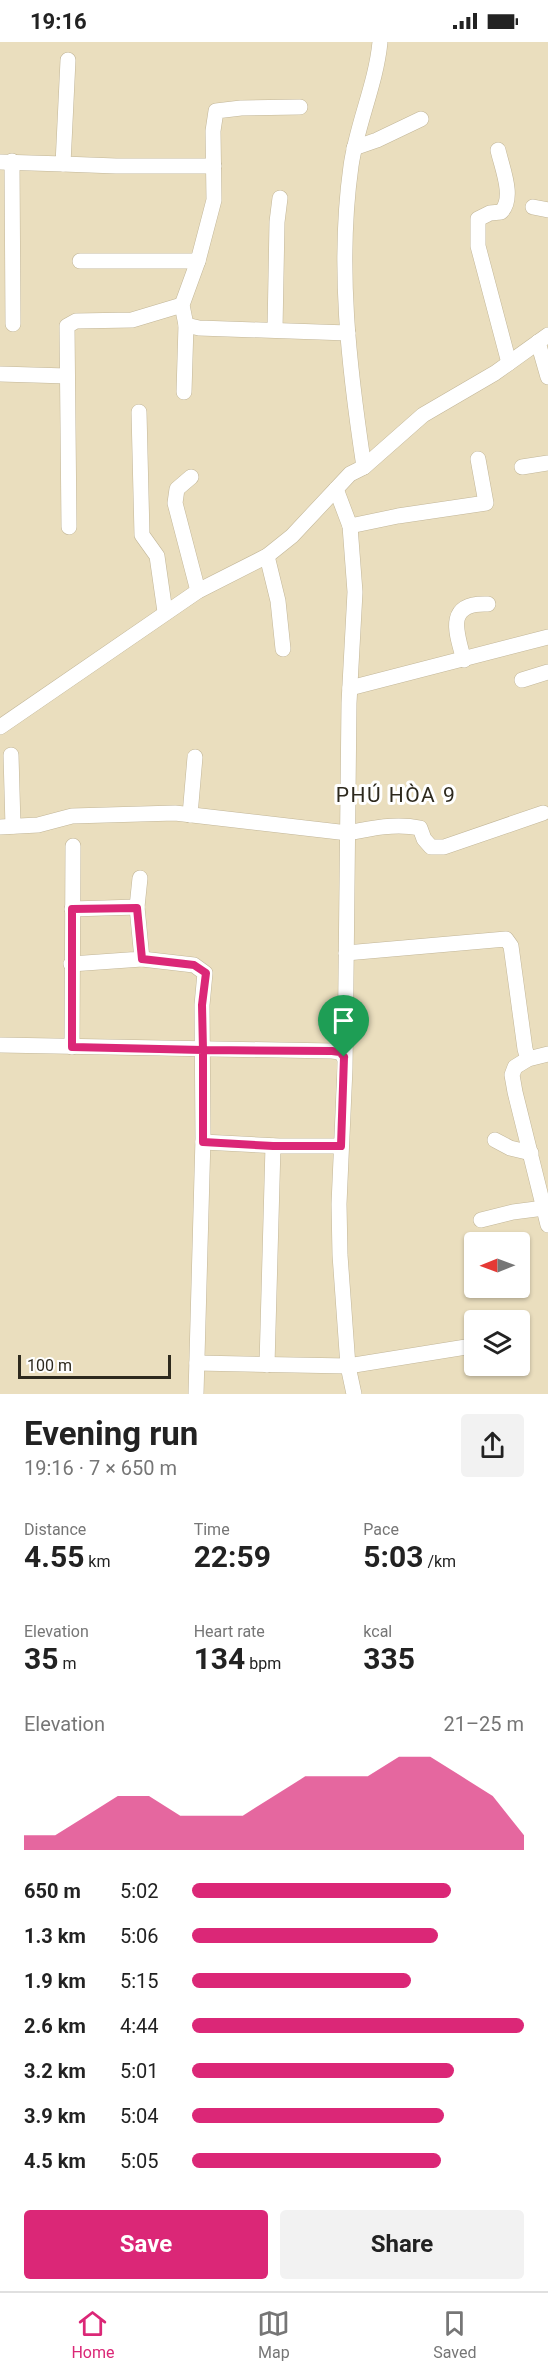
<!DOCTYPE html>
<meta charset="utf-8">
<style>
:root{--surface:#fff;--page:#f2f2f2;--text:#222;--muted:#767676;--line:#e0e0e0;--accent:#db2777}
body{margin:0;font-family:Roboto,sans-serif;background:var(--page);color:var(--text);height:100vh;display:flex;flex-direction:column;font-size:22px;white-space:nowrap}
*{box-sizing:border-box;margin:0}
p{font-size:20px;color:var(--muted)}
.icon{flex:none;width:33px;height:33px;fill:none;stroke:currentColor;stroke-width:2;stroke-linecap:round;stroke-linejoin:round}
.map{position:relative;height:1352px;overflow:hidden}
.panel{display:flex;flex-direction:column;background:var(--surface);flex:1}
.panel>*{flex:none}
.needle{width:39px;rotate:269deg}
.tools{position:absolute;left:464px;top:1190px;display:grid;gap:12px}
.tools a{display:grid;place-items:center;width:66px;height:66px;border-radius:6px;background:var(--surface);box-shadow:0 2px 4px #0004;font-size:30px}
.scale{position:absolute;left:18px;bottom:15px;width:153px;box-sizing:border-box;padding-left:6px;border:3px solid #2d291d;border-top:0;font-size:16px;line-height:21px;white-space:nowrap;color:#2d291d;-webkit-text-stroke:4px #fff;paint-order:stroke}
.pin{position:absolute;display:grid;place-items:center;width:51px;height:51px;color:#fff;margin:-62px -26px;border-radius:50% 50% 50% 0;rotate:-45deg;box-shadow:0 0 6px #0007}
.pin .icon{rotate:45deg}
.round{display:grid;place-items:center;flex:none;width:63px;height:63px;border-radius:6px;background:var(--page)}
.headline{display:flex;align-items:center;justify-content:space-between;height:102px;padding:0 24px}
h1{font-size:33px;font-weight:700;line-height:45px}
.metrics{display:grid;grid-template-columns:repeat(3,1fr);gap:9px;height:102px;padding:6px 24px}
.metrics div{display:grid;align-content:center}
.metrics b{font-size:30px;font-weight:700}
.metrics small{font-size:16px;font-weight:400}
.metrics p{font-size:16px}
.chart{height:168px;padding:12px 24px}
.chart p{display:flex;justify-content:space-between}
.chart svg{width:100%;height:108px;margin-top:6px;fill:var(--accent);opacity:.7}
.action{display:flex;gap:12px;margin-top:auto;padding:12px 24px}
.action a{flex:1;height:69px;border-radius:6px;background:var(--accent);color:#fff;font-size:24px;font-weight:700;line-height:69px;text-align:center}
.action a+a{background:var(--page);color:var(--text)}
ul{padding:0 24px;list-style:none;font-size:20px}
li{display:grid;grid-template-columns:96px 72px 1fr;align-items:center;height:45px}
li i{height:15px;border-radius:8px;background:var(--accent)}
.status{display:flex;justify-content:space-between;align-items:center;height:42px;padding:0 30px;background:var(--surface);direction:ltr}
.status svg{height:16px;fill:currentColor}
.menu{display:flex;justify-content:space-around;align-items:center;height:84px;border-top:2px solid var(--line);background:var(--surface);font-size:16px;color:var(--muted)}
.menu a{display:grid;justify-items:center;gap:3px}
.menu .on{color:var(--accent)}
.map>svg:first-child{display:block}
.lines{fill:none;stroke-linecap:round;stroke-linejoin:round}
.minor-casing{stroke:#c2b698;stroke-width:16}
.minor{stroke:#fff;stroke-width:15}
.route-casing{stroke:#fff;stroke-width:12}
.route{stroke:#db2777;stroke-width:8}
.labels{text-anchor:middle;stroke-width:6;stroke-linejoin:round;paint-order:stroke}
.quarter-label{font-size:21px;letter-spacing:1.5px;fill:#2d291d;stroke:#fff}
</style>
<div class="status"><b>19:16</b><svg viewBox="0 0 49 12"><path d="M0 12V9h3v3zM5 12V6h3v6zM10 12V3h3v9zM15 12V0h3v12zM26 1h20v11H26zM47 4h2v5h-2z"/></svg></div>
<div class="map">
<svg width="548" height="1352" viewBox="0 0 548 1352">
<rect width="100%" height="100%" fill="#eadebe"/>
<g class="lines">
<g class="minor-casing">
<g id="minor">
<polyline points="354,106 377,98 421,77"/>
<path d="M 498,108 C 502,126 515,156 501,170 L 490,171 L 478,177 L 478,204 L 509,321"/>
<polyline points="12,119 13,282"/>
<polyline points="0,120 63,122 68,18"/>
<polyline points="63,122 116,124 214,124"/>
<polyline points="533,165 548,168"/>
<polyline points="80,219 198,219"/>
<polyline points="186,283 199,286 348,291"/>
<polyline points="275,288 277,180 280,156"/>
<polyline points="538,300 548,335"/>
<polyline points="0,332 67,334"/>
<polyline points="184,350 186,283 182,263 198,219 214,158 213,89 216,69 241,66 300,65"/>
<polyline points="139,370 142,493 157,514 165,570"/>
<path d="M 364,425 C 349,326 337,224 351,124 C 357,82 376,42 380,0"/>
<polyline points="522,425 548,421"/>
<polyline points="191,435 177,447 175,461 198,549"/>
<polyline points="336,447 350,484 355,550 349,661 345,1026 339,1162 340,1213 348,1324 354,1352"/>
<polyline points="350,484 398,474 486,461 478,417"/>
<polyline points="69,485 67,284 76,279 132,278 182,263"/>
<polyline points="267,514 278,559 283,607"/>
<path d="M 464,618 C 456,590 445,560 488,562"/>
<polyline points="522,638 548,630"/>
<polyline points="350,646 548,595"/>
<polyline points="0,685 198,549 267,514 292,494 350,432 364,425 423,373 495,331 548,293"/>
<polyline points="11,713 13,784"/>
<polyline points="190,773 195,715"/>
<path d="M 0,785 L 38,783 L 72,774 L 175,771 L 348,791 C 372,786 396,781 420,786 L 424,797 L 431,805 L 444,805 L 543,771"/>
<polyline points="137,865 140,836"/>
<polyline points="346,911 506,897 511,904 525,1007 528,1017"/>
<polyline points="142,917 194,923 205,931 202,963 203,1096 196,1352"/>
<polyline points="71,922 142,917 137,865 72,867"/>
<polyline points="0,1003 332,1009 340,1010 344,1015"/>
<polyline points="72,1005 73,804"/>
<polyline points="548,1012 528,1017 515,1025 512,1033 515,1050 548,1183"/>
<polyline points="495,1098 510,1106 531,1111"/>
<polyline points="203,1100 279,1104 341,1104"/>
<polyline points="481,1178 513,1170 544,1166"/>
<polyline points="197,1321 348,1324 466,1305"/>
<polyline points="267,1323 273,1104"/>
</g>
</g>
<use href="#minor" class="minor"/>
</g>
<g class="lines">
<g class="route-casing">
<polyline id="route" points="344,1015 340,1010 332,1009 203,1008 202,963 206,931 194,923 142,917 137,866 72,867 72,1005 203,1008 203,1100 273,1104 341,1104 344,1015"/>
</g>
<use href="#route" class="route"/>
</g>
<g class="labels">
<g class="quarter-label">
<text x="396" y="760">PHÚ HÒA 9</text>
</g>
</g>
</svg>
<div class="tools">
<a><svg class="needle" viewBox="-14 -14 28 28"><path d="M0-13l5 13h-10z" fill="#e53935"/><path d="M0 13l5-13h-10z" fill="#767676"/></svg></a>
<a><svg class="icon" aria-label="layers" viewBox="0 0 24 24"><path d="M12 4l9 5-9 5-9-5zM3 14l9 5 9-5"/></svg></a>
</div>
<div class="scale">100 m</div>
<div class="pin" style="left:344px;top:1015px;background:#1e9e55"><svg class="icon" aria-label="arrive" viewBox="0 0 24 24"><path d="M6 21V4h12l-3 4 3 4H6"/></svg></div>
</div>
<section class="panel">
<div class="headline"><div><h1>Evening run</h1><p>19:16 · 7 × 650 m</p></div><a class="round"><svg class="icon" aria-label="share" viewBox="0 0 24 24"><path d="M12 15V3M7 8l5-5 5 5M5 13v7h14v-7"/></svg></a></div>
<div class="metrics">
<div><p>Distance</p><b>4.55<small> km</small></b></div>
<div><p>Time</p><b>22:59</b></div>
<div><p>Pace</p><b>5:03<small> /km</small></b></div>
</div>
<div class="metrics">
<div><p>Elevation</p><b>35<small> m</small></b></div>
<div><p>Heart rate</p><b>134<small> bpm</small></b></div>
<div><p>kcal</p><b>335</b></div>
</div>
<div class="chart"><p><span>Elevation</span>21–25 m</p>
<svg viewBox="0 0 160 44" preserveAspectRatio="none"><path d="M0 44V38L10 38L20 30L30 22L40 22L50 30L60 30L70 30L80 22L90 14L100 14L110 14L120 6L130 6L140 14L150 22L160 38V44z"/></svg>
</div>
<ul>
<li><b>650 m</b>5:02<i style="width:78%"></i></li>
<li><b>1.3 km</b>5:06<i style="width:74%"></i></li>
<li><b>1.9 km</b>5:15<i style="width:66%"></i></li>
<li><b>2.6 km</b>4:44<i style="width:100%"></i></li>
<li><b>3.2 km</b>5:01<i style="width:79%"></i></li>
<li><b>3.9 km</b>5:04<i style="width:76%"></i></li>
<li><b>4.5 km</b>5:05<i style="width:75%"></i></li>
</ul>
<div class="action"><a>Save</a><a>Share</a></div>
</section>
<nav class="menu">
<a class="on"><svg class="icon" aria-label="home" viewBox="0 0 24 24"><path d="M3 11l9-7 9 7M6 9v11h12V9"/></svg>Home</a>
<a><svg class="icon" aria-label="map" viewBox="0 0 24 24"><path d="M3 6l6-2 6 2 6-2v14l-6 2-6-2-6 2zM9 4v14M15 6v14"/></svg>Map</a>
<a><svg class="icon" aria-label="saved" viewBox="0 0 24 24"><path d="M7 4h10v16l-5-4-5 4z"/></svg>Saved</a>
</nav>
